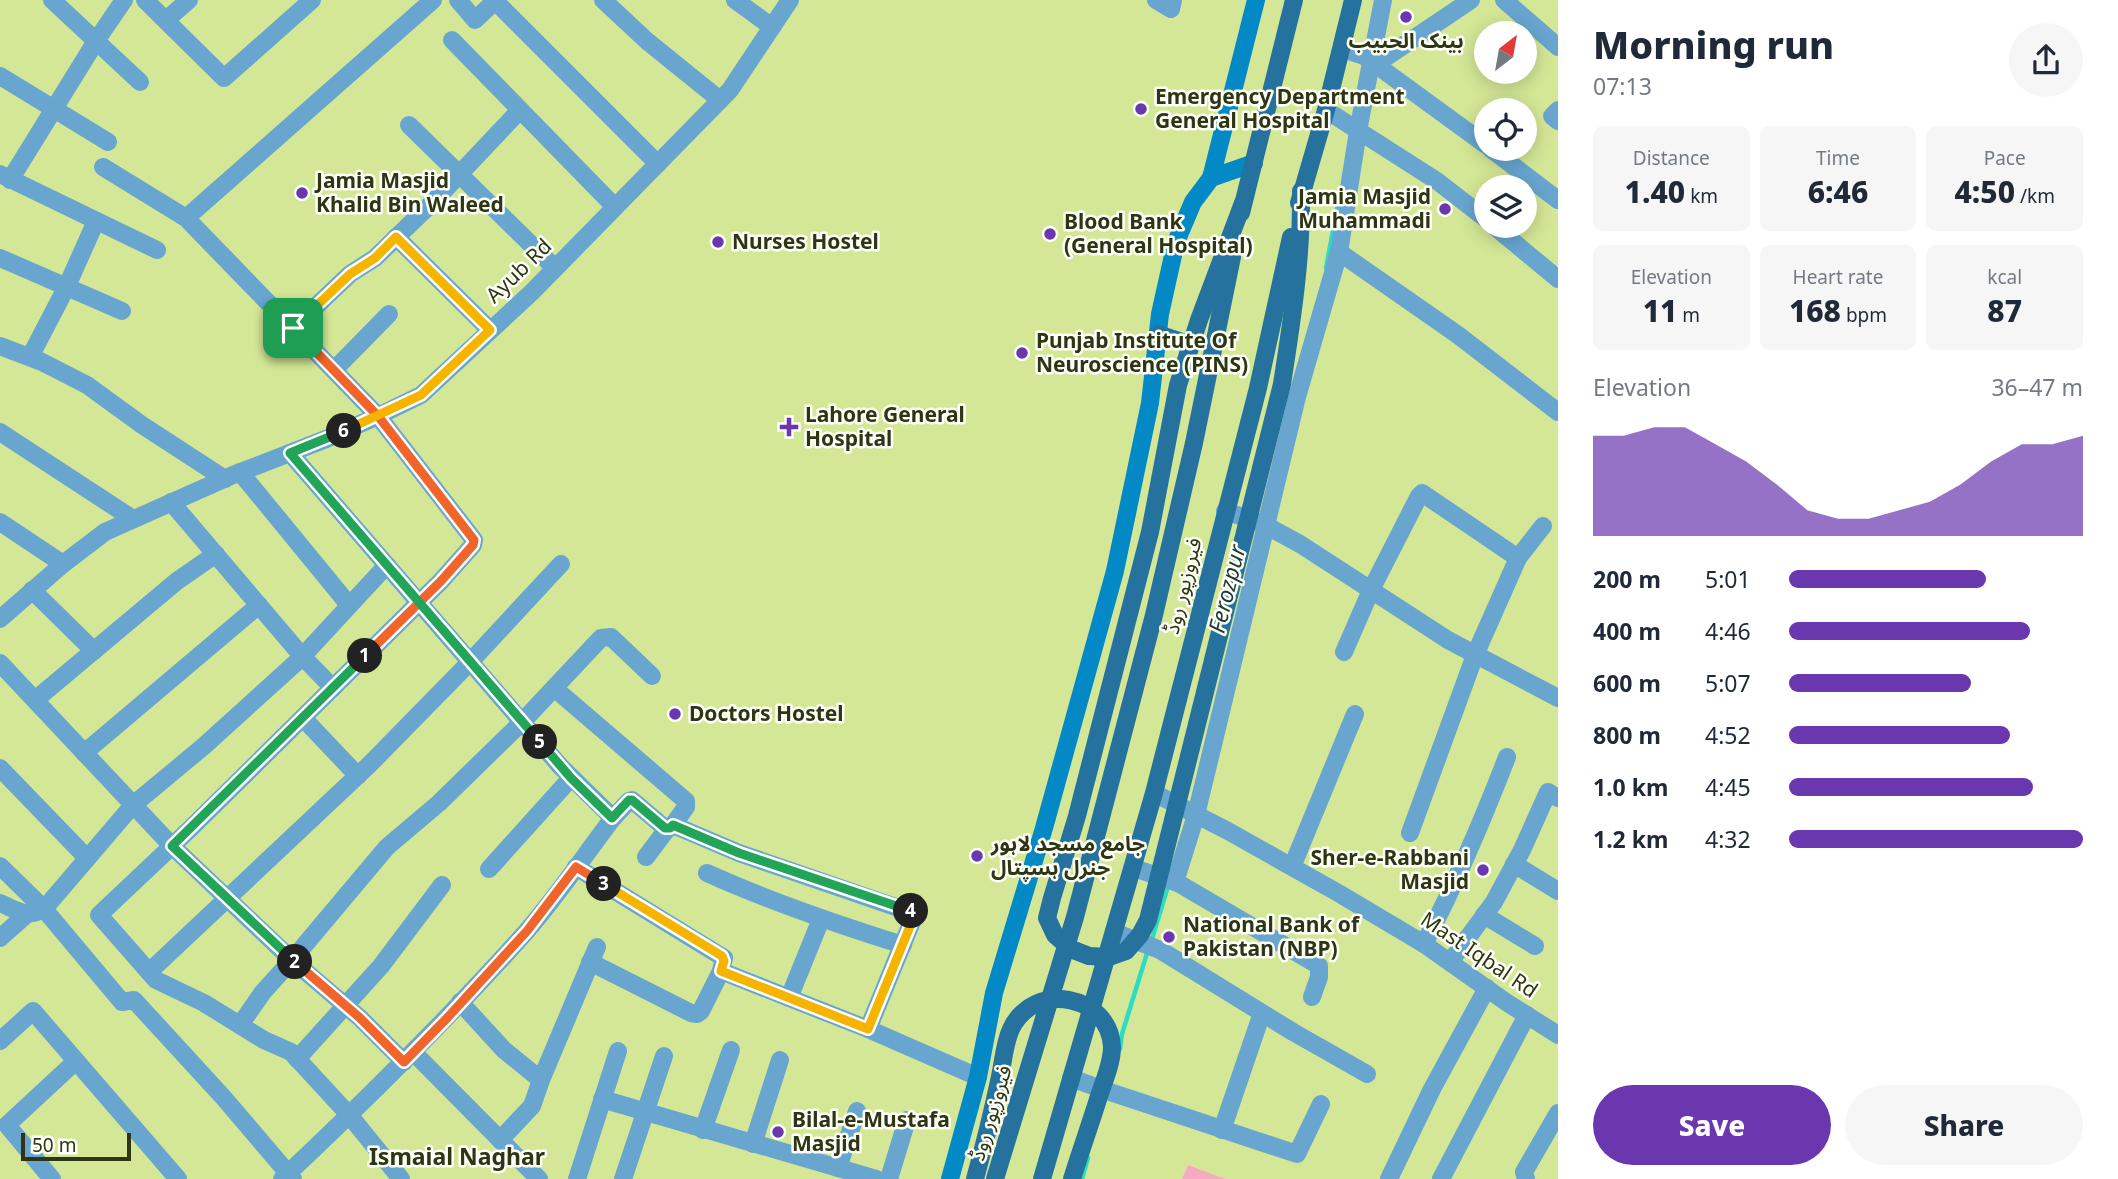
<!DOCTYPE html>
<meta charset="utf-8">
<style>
:root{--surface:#fff;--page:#f6f6f7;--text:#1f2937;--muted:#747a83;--accent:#6b37ae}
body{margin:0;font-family:"Noto Sans","Noto Sans Arabic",sans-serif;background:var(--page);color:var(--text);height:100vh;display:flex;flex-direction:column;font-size:26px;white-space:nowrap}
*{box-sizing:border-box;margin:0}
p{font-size:23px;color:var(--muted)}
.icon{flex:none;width:38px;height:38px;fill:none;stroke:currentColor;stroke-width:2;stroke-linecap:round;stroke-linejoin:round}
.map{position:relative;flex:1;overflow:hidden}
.panel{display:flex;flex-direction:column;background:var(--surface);width:560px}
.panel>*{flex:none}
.needle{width:46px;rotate:31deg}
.buttons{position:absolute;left:1474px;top:21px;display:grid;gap:14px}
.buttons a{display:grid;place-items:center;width:63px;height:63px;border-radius:50%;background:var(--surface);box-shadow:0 4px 18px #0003;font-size:35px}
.scale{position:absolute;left:21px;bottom:18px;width:110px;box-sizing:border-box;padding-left:7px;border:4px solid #2e3514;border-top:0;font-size:19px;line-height:24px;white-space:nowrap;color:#2e3514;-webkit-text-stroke:5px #fdfff7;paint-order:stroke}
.pin{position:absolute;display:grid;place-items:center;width:60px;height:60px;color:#fff;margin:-30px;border-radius:14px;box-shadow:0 4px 10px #0006}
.km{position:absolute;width:35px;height:35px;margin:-18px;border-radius:50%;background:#222;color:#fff;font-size:19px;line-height:35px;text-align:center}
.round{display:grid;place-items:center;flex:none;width:74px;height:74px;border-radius:37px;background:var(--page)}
.overview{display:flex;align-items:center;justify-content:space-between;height:119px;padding:0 35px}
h1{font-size:38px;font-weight:800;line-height:52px}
.stats{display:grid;grid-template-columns:repeat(3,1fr);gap:10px;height:119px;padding:7px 35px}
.stats div{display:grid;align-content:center;border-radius:10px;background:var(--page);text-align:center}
.stats b{font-size:30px;font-weight:800}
.stats small{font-size:19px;font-weight:400}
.stats p{font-size:19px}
.chart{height:196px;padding:14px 35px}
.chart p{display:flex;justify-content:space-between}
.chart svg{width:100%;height:126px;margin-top:7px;fill:var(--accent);opacity:.7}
.cta{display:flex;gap:14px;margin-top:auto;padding:14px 35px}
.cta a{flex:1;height:80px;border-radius:42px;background:var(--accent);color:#fff;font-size:28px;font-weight:800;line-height:80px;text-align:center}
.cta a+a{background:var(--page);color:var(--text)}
ul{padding:0 35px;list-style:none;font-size:23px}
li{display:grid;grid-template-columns:112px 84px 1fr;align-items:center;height:52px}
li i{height:18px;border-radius:9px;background:var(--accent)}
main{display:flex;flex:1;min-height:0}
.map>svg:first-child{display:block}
.green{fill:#f6aac1}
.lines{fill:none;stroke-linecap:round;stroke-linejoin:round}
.stream{stroke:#2edcc2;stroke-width:4.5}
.street{stroke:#68a6d0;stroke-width:18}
.secondary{stroke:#0489c7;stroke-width:18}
.primary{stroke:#26729f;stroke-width:18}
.split-1-casing{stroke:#fff;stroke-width:14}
.split-2-casing{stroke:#fff;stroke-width:14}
.split-3-casing{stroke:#fff;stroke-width:14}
.split-4-casing{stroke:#fff;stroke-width:14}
.split-5-casing{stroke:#fff;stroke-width:14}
.split-6-casing{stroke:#fff;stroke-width:14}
.split-7-casing{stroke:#fff;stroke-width:14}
.split-1{stroke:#f0652b;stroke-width:9}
.split-2{stroke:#22a559;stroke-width:9}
.split-3{stroke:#f0652b;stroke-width:9}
.split-4{stroke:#f5b400;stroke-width:9}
.split-5{stroke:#22a559;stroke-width:9}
.split-6{stroke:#22a559;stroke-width:9}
.split-7{stroke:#f5b400;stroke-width:9}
.poi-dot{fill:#6b37ae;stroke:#fdfff7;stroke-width:2.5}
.labels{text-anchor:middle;stroke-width:5;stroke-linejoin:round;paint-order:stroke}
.poi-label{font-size:21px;font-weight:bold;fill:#2e3514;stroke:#fdfff7;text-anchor:start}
.street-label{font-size:21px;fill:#2e3514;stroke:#fdfff7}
.water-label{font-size:23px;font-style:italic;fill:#1f3934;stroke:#fdfff7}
.neighbourhood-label{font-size:23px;font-weight:bold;fill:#2e3514;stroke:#fdfff7}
</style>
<main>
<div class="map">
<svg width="1558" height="1179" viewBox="0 0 1558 1179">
<rect width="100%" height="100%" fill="#d4e796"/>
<polygon class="green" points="1188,1165 1225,1179 1182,1179"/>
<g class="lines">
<g class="stream">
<polyline points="1326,268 1338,204"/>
<polyline points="1151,942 1169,883"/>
<polyline points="1120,1049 1122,1034 1148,950"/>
<polyline points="1082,1179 1088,1158"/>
</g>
<g class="street">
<polyline points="52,0 140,82"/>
<polyline points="145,0 224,78 312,0"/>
<polyline points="458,0 475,20 496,0"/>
<polyline points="603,0 647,41 720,100"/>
<polyline points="735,0 772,27"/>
<polyline points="1156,0 1171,9 1173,0"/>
<polyline points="1504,0 1558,47"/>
<polyline points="495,1 658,164"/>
<polyline points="166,20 189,0"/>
<polyline points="452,40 615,207"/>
<polyline points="1342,49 1364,56 1486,145"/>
<polyline points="1376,64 1471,0"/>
<polyline points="0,76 108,142"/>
<polyline points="1326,110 1437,181 1486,219"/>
<polyline points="1558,110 1552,116 1558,121"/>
<polyline points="409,125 555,268"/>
<polyline points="1491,149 1558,200"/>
<polyline points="103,167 186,218"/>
<polyline points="0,174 157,250"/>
<polyline points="10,180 96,41 124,0"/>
<polyline points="1494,226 1558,279"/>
<polyline points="396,237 490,330"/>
<polyline points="1339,252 1458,335 1558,412"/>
<polyline points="0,258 122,311"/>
<polyline points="293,328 350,274 375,258 435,200 520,110"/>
<polyline points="0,346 42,362 87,385 142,425 225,479"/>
<polyline points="30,357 67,286 96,221"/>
<polyline points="334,370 389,314"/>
<polyline points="0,432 133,519"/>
<polyline points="290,453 560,766 613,818 629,801 632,800 665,828 670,828 673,825"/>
<polyline points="240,472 349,605"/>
<polyline points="171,502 302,656 333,688"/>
<polyline points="1225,511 1261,523 1300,544 1448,640 1558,698"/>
<polyline points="0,522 63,564"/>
<polyline points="32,590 94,651"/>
<polyline points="0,619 63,564 105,532 233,475 326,439 378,416 421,395 532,292 730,90 790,0"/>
<polyline points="1344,652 1371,590 1419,496 1422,493 1518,558"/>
<polyline points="0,663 172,846 292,960 360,1018 404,1062"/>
<polyline points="554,688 686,801 686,807 673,825 739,853 913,913 913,919 868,1029"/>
<polyline points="35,700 177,581 216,554"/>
<polyline points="303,718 358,776"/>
<polyline points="84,753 259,605"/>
<polyline points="0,768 87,858"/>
<polyline points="1154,793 1228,831 1340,894 1424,944 1506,1002 1558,1035"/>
<polyline points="1410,833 1475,655 1518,558 1543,526"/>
<polyline points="646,857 667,829"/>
<polyline points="1514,864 1558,891"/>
<polyline points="0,866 44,909 122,1002 134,1000 223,1097 293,1179"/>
<polyline points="576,867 724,958 721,971 701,1011 697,1014 691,1013 590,962"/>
<polyline points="1292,867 1355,714"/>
<polyline points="1134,868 1178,883 1316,964 1319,966 1319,977 1312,997"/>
<polyline points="489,869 571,778"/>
<path d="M 707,873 C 771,902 836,924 903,945"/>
<polyline points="1175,882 1196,815 1297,397 1339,252 1358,131 1383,0"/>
<path d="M 0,903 C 17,910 26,919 44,909 L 133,805 L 204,746 L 300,659 L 387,565"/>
<polyline points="1484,915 1535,946"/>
<polyline points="1114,932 1160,950 1293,1032 1367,1074"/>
<polyline points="0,938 26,915"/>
<path d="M 1424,944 C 1456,883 1482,822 1507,757"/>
<polyline points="1450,962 1494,902 1522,850 1548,792 1558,798"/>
<polyline points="721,971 868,1029 978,1077"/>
<polyline points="149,972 369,765 470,662 561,564"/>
<polyline points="789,998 821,919"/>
<polyline points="460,1002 504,1050 541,1080"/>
<polyline points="240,1025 263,992 292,960 387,847 439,803 522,722 601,638 611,637 652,676"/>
<polyline points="0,1041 33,1011 178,1179"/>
<polyline points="413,1052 539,1179"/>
<polyline points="297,1059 381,966 442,885"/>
<polyline points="1071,1078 1107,1091 1297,1154 1321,1104"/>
<polyline points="602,1099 876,1179"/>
<polyline points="703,1130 731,1050"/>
<polyline points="1222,1130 1262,1013"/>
<polyline points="500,1140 532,1106 541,1080 597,947"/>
<polyline points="753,1144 780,1060"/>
<polyline points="838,1168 857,1111"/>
<polyline points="52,1179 7,1125 76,1061"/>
<path d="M 282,1179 C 366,1100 448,1019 525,933 C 556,898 584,856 613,818"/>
<polyline points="401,1179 350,1116 291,1052 264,1040 204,1003 156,980 99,915 191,828 441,581 473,545 474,540 378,416 186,218 433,0"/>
<polyline points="577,1179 618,1051"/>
<polyline points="623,1179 664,1056"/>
<polyline points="889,1179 907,1120"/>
<polyline points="1389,1179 1432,1089 1487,988"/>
<polyline points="1441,1179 1527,1015"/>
<polyline points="1526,1179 1524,1172 1558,1113"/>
</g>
<g class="secondary">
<polyline points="1211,178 1256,0"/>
<polyline points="950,1179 978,1077 994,993 1044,828 1115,571 1150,403 1160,314 1176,242 1193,202 1211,178 1254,163"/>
</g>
<g class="primary">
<path d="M 1243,203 L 1199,320 L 1178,385 L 1150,532 L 1077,816 L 1052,898 L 1047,918 L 1055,935 L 1071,949 L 1089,956 L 1109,957 L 1126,951 L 1140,935 L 1148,920 L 1282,384 C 1292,320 1302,256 1301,191"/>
<polyline points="1299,203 1326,110 1353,0"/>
<polyline points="1241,213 1294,0"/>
<polyline points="1158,334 1191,345"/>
<path d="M 975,1179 C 984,1146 992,1114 999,1081 C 1003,1065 1004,1044 1011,1029 C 1034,980 1110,995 1112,1047 C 1112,1062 1105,1079 1100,1093 C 1091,1122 1081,1150 1072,1179"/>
<polyline points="995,1179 1075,917 1154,615 1194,443 1232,257"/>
<polyline points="1042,1179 1154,793 1258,388 1291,237"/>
</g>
</g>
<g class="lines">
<g class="split-1-casing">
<polyline id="split-1" points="293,328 378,416 474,540 473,545 441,581 365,656"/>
</g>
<g class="split-2-casing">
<polyline id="split-2" points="295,962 172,846 365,656"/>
</g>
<g class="split-3-casing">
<polyline id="split-3" points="295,962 360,1018 404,1062 448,1017 527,931 576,867 604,884"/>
</g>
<g class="split-4-casing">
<polyline id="split-4" points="604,884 722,956 724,961 721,971 868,1029 913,919 913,913 911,911"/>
</g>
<g class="split-5-casing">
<polyline id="split-5" points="540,742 571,778 612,818 629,800 632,800 665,828 670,828 673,825 739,853 911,911"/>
</g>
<g class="split-6-casing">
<polyline id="split-6" points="344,431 290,453 540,742"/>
</g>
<g class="split-7-casing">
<polyline id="split-7" points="293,328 350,274 375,258 396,237 490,330 421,395 344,431"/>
</g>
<use href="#split-1" class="split-1"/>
<use href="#split-2" class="split-2"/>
<use href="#split-3" class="split-3"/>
<use href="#split-4" class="split-4"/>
<use href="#split-5" class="split-5"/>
<use href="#split-6" class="split-6"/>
<use href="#split-7" class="split-7"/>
</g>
<g class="poi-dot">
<circle cx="1406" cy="17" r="7"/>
<circle cx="1141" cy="109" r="7"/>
<circle cx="302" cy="193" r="7"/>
<circle cx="1445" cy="209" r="7"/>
<circle cx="1050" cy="234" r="7"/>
<circle cx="718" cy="242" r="7"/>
<circle cx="1022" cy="353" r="7"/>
<path d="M785.5 416.5h7v7h7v7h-7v7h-7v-7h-7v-7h7z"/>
<circle cx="675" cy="714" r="7"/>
<circle cx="977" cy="856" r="7"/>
<circle cx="1483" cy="870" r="7"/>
<circle cx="1169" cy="937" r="7"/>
<circle cx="778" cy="1132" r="7"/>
</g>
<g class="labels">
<g class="poi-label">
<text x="1406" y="48" text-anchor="middle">بينک الحبيب</text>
<text x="1155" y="104">Emergency Department<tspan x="1155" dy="24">General Hospital</tspan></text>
<text x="316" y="188">Jamia Masjid<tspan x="316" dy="24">Khalid Bin Waleed</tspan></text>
<text x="1431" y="204" text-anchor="end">Jamia Masjid<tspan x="1431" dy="24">Muhammadi</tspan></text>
<text x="1064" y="229">Blood Bank<tspan x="1064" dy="24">(General Hospital)</tspan></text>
<text x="732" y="249">Nurses Hostel</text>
<text x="1036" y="348">Punjab Institute Of<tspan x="1036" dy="24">Neuroscience (PINS)</tspan></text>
<text x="805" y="422">Lahore General<tspan x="805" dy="24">Hospital</tspan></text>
<text x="689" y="721">Doctors Hostel</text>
<text x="991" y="851">جامع مسجد لاہور<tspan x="991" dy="24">جنرل ہسپتال</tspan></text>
<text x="1469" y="865" text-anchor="end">Sher-e-Rabbani<tspan x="1469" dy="24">Masjid</tspan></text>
<text x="1183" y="932">National Bank of<tspan x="1183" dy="24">Pakistan (NBP)</tspan></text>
<text x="792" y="1127">Bilal-e-Mustafa<tspan x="792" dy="24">Masjid</tspan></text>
</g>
<g class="street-label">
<text transform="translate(519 271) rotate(-44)" y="7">Ayub Rd</text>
<text transform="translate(1183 586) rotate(-76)" y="7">فیروزپور روڈ</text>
<text transform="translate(1479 955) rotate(34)" y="7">Mast Iqbal Rd</text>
<text transform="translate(991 1113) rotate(-73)" y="7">فیروزپور روڈ</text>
</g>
<g class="water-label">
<text transform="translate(1227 589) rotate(-76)" y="8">Ferozpur</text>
</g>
<g class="neighbourhood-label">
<text x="457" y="1165">Ismaial Naghar</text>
</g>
</g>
</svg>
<div class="buttons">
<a><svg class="needle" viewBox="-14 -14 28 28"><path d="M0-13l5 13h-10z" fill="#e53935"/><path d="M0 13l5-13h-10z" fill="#747a83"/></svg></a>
<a><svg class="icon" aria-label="locate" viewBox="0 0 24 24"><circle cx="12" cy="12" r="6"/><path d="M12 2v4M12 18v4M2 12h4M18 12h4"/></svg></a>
<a><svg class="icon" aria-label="layers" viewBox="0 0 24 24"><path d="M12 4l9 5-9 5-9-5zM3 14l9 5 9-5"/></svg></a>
</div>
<div class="scale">50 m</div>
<div class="pin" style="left:293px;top:328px;background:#1e9e55"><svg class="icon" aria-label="arrive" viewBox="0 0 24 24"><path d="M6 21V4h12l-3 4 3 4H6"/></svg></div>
<b class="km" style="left:365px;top:656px">1</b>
<b class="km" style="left:295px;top:962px">2</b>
<b class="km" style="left:604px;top:884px">3</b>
<b class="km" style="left:911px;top:911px">4</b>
<b class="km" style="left:540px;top:742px">5</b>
<b class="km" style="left:344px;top:431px">6</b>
</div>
<section class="panel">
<div class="overview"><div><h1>Morning run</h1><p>07:13</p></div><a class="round"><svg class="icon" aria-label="share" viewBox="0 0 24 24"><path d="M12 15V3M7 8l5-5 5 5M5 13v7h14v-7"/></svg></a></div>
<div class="stats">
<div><p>Distance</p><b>1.40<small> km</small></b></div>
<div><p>Time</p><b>6:46</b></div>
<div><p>Pace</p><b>4:50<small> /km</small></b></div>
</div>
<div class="stats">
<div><p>Elevation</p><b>11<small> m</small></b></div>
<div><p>Heart rate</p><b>168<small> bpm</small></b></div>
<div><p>kcal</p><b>87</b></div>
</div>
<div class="chart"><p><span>Elevation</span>36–47 m</p>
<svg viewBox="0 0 160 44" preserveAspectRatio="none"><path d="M0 44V9L10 9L20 6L30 6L40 12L50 18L60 26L70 35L80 38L90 38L100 35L110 32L120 26L130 18L140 12L150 12L160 9V44z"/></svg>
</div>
<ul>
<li><b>200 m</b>5:01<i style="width:67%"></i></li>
<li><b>400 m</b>4:46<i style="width:82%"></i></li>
<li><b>600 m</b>5:07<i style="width:62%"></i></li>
<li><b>800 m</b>4:52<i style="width:75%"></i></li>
<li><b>1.0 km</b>4:45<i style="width:83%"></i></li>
<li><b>1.2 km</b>4:32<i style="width:100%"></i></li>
</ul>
<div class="cta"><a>Save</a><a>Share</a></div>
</section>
</main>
